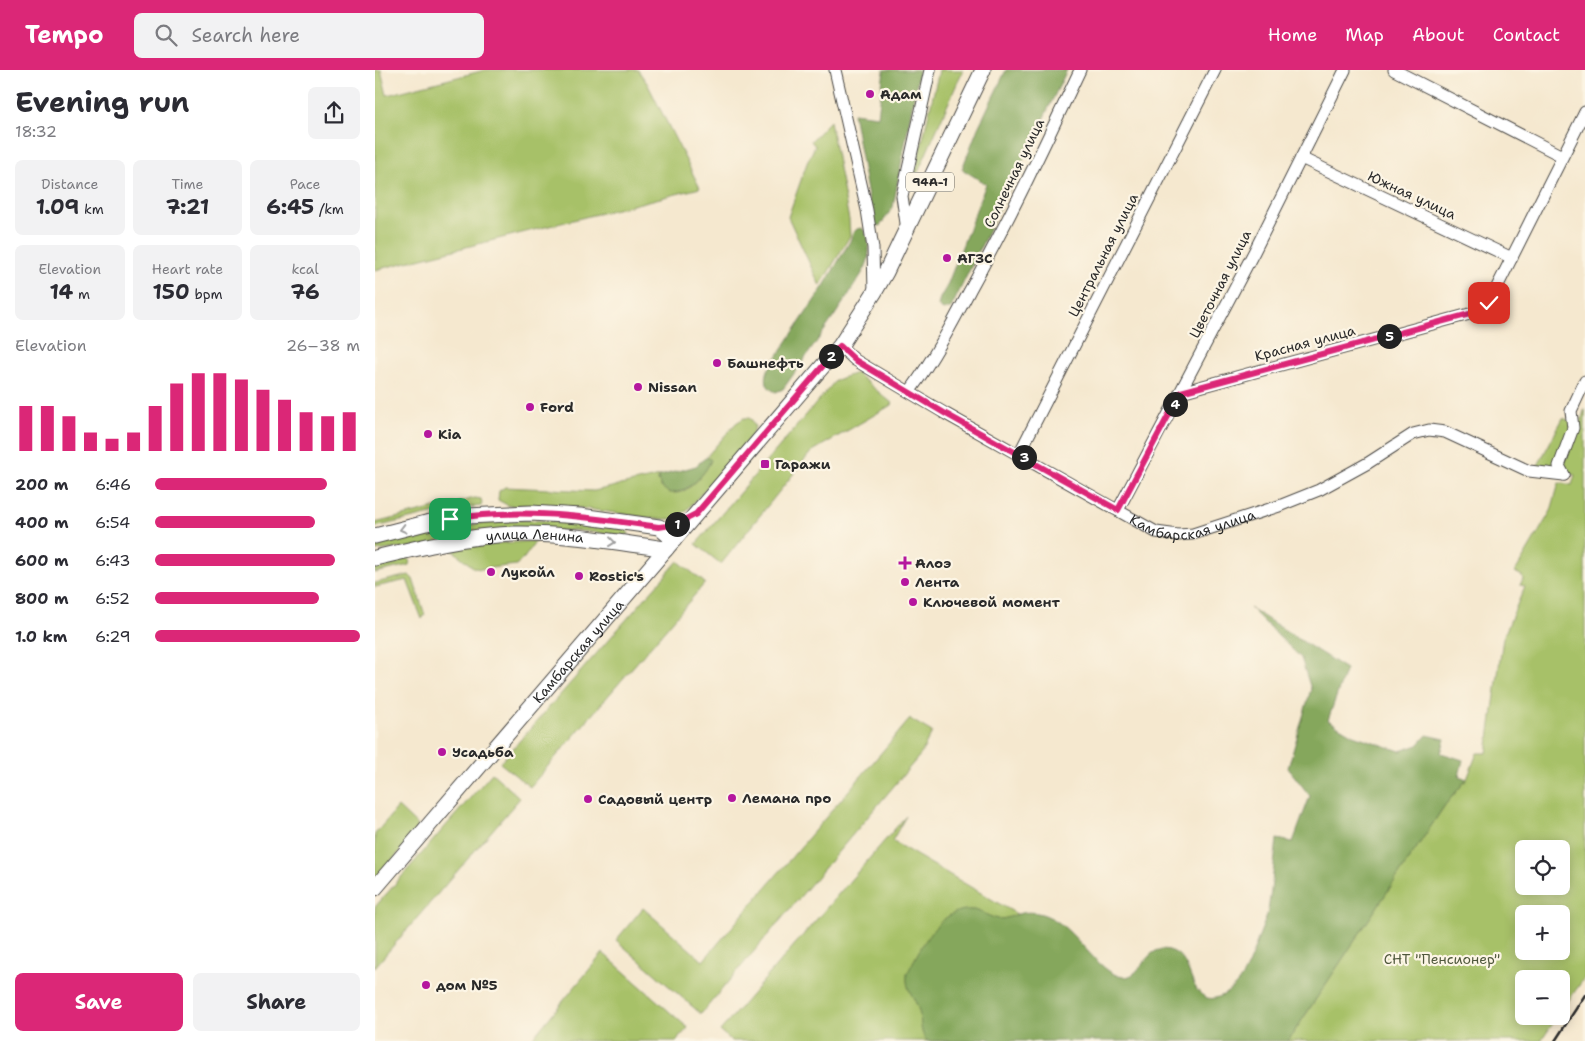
<!DOCTYPE html>
<meta charset="utf-8">
<style>
:root{--surface:#fff;--page:#f2f2f3;--text:#2b2b33;--muted:#7c7c81;--accent:#db2777}
body{margin:0;font-family:"Shantell Sans",sans-serif;background:var(--page);color:var(--text);height:100vh;display:flex;flex-direction:column;font-size:19px;white-space:nowrap}
*{box-sizing:border-box;margin:0}
p{font-size:16px;color:var(--muted)}
.icon{flex:none;width:28px;height:28px;fill:none;stroke:currentColor;stroke-width:2;stroke-linecap:round;stroke-linejoin:round}
.map{position:relative;flex:1;overflow:hidden}
.drawer{display:flex;flex-direction:column;background:var(--surface);width:375px}
.drawer>*{flex:none}
.buttons{position:absolute;left:1140px;top:770px;display:grid;gap:10px}
.buttons a{display:grid;place-items:center;width:55px;height:55px;border-radius:8px;background:var(--surface);box-shadow:0 2px 12px #0003;font-size:25px}
.pin{position:absolute;display:grid;place-items:center;width:42px;height:42px;color:#fff;margin:-21px;border-radius:10px;box-shadow:0 2px 8px #0006}
.km{position:absolute;width:25px;height:25px;margin:-12px;border-radius:50%;background:#222;color:#fff;font-size:14px;line-height:25px;text-align:center}
.round{display:grid;place-items:center;flex:none;width:52px;height:52px;border-radius:8px;background:var(--page)}
.summary{display:flex;align-items:center;justify-content:space-between;height:85px;padding:0 15px}
h1{font-size:28px;font-weight:700;line-height:38px}
.stats{display:grid;grid-template-columns:repeat(3,1fr);gap:8px;height:85px;padding:5px 15px}
.stats div{display:grid;align-content:center;border-radius:8px;background:var(--page);text-align:center}
.stats b{font-size:21px;font-weight:700}
.stats small{font-size:14px;font-weight:400}
.stats p{font-size:14px}
.chart{height:140px;padding:10px 15px}
.chart p{display:flex;justify-content:space-between}
.chart svg{width:100%;height:90px;margin-top:5px;stroke:var(--accent);stroke-width:6}
.cta{display:flex;gap:10px;margin-top:auto;padding:10px 15px}
.cta a{flex:1;height:58px;border-radius:8px;background:var(--accent);color:#fff;font-size:20px;font-weight:700;line-height:58px;text-align:center}
.cta a+a{background:var(--page);color:var(--text)}
ul{padding:0 15px;list-style:none;font-size:16px}
li{display:grid;grid-template-columns:80px 60px 1fr;align-items:center;height:38px}
li i{height:12px;border-radius:6px;background:var(--accent)}
header{display:flex;align-items:center;gap:30px;box-sizing:border-box;height:70px;padding:0 25px;background:var(--accent);color:#fff}
header strong{font-size:24px}
nav{display:flex;gap:28px;margin-inline-start:auto;font-size:18px}
.search{width:350px;height:45px;background:var(--page);display:flex;align-items:center;gap:12px;box-sizing:border-box;padding:0 18px;border-radius:8px;color:var(--muted);font-size:19px}
main{display:flex;flex:1;min-height:0}
.map>svg:first-child{display:block}
.green{fill:#a7c167;stroke:#697649;fill-rule:evenodd}
.forest{fill:#85a75c;stroke:#586944}
.lines{fill:none;stroke-linecap:round;stroke-linejoin:round}
.minor-casing{stroke:#494744;stroke-width:13}
.major-casing{stroke:#494744;stroke-width:17}
.minor{stroke:#fff;stroke-width:11}
.major{stroke:#fff;stroke-width:15}
.rail{stroke:#2b2b2b;stroke-width:2.5}
.oneway{stroke:#a0a0a0}
.route-casing{stroke:#fff;stroke-width:10}
.route{stroke:#db2777;stroke-width:6}
.poi-dot{fill:#b5179e;stroke:#fcf5e5;stroke-width:2}
.labels{text-anchor:middle;stroke-width:4.5;stroke-linejoin:round;paint-order:stroke}
.shield{fill:#fcf5e5;stroke:#6a6863;stroke-width:1}
.shield-label{font-size:12px;font-weight:bold;fill:#2b2b2b}
.poi-label{font-size:14px;font-weight:bold;fill:#2b2b2b;stroke:#fcf5e5;text-anchor:start}
.street-label{font-size:14px;fill:#2b2b2b;stroke:#fcf5e5}
.park-label{font-size:14px;fill:#50583d;stroke:#fcf5e5}
</style>
<header>
<strong>Tempo</strong>
<div class="search"><svg class="icon" aria-label="search" viewBox="0 0 24 24"><circle cx="10" cy="10" r="6"/><path d="M15 15l6 6"/></svg>Search here</div>
<nav><a>Home</a><a>Map</a><a>About</a><a>Contact</a></nav>
</header>
<main>
<section class="drawer">
<div class="summary"><div><h1>Evening run</h1><p>18:32</p></div><a class="round"><svg class="icon" aria-label="share" viewBox="0 0 24 24"><path d="M12 15V3M7 8l5-5 5 5M5 13v7h14v-7"/></svg></a></div>
<div class="stats">
<div><p>Distance</p><b>1.09<small> km</small></b></div>
<div><p>Time</p><b>7:21</b></div>
<div><p>Pace</p><b>6:45<small> /km</small></b></div>
</div>
<div class="stats">
<div><p>Elevation</p><b>14<small> m</small></b></div>
<div><p>Heart rate</p><b>150<small> bpm</small></b></div>
<div><p>kcal</p><b>76</b></div>
</div>
<div class="chart"><p><span>Elevation</span>26–38 m</p>
<svg viewBox="0 0 160 44" preserveAspectRatio="none"><path d="M5 44V22M15 44V22M25 44V27M35 44V35M45 44V38M55 44V35M65 44V22M75 44V11M85 44V6M95 44V6M105 44V9M115 44V14M125 44V19M135 44V25M145 44V27M155 44V25"/></svg>
</div>
<ul>
<li><b>200 m</b>6:46<i style="width:84%"></i></li>
<li><b>400 m</b>6:54<i style="width:78%"></i></li>
<li><b>600 m</b>6:43<i style="width:88%"></i></li>
<li><b>800 m</b>6:52<i style="width:80%"></i></li>
<li><b>1.0 km</b>6:29<i style="width:100%"></i></li>
</ul>
<div class="cta"><a>Save</a><a>Share</a></div>
</section>
<div class="map">
<svg width="1210" height="971" viewBox="0 0 1210 971">
<rect width="100%" height="100%" fill="#fcf5e5"/>
<filter id="ink" filterUnits="userSpaceOnUse"><feTurbulence type="fractalNoise" baseFrequency=".02" numOctaves="2"/><feDisplacementMap in="SourceGraphic" scale="10" xChannelSelector="R" yChannelSelector="G"/><feConvolveMatrix kernelMatrix="1 2 1 2 8 2 1 2 1" color-interpolation-filters="sRGB"/></filter>
<filter id="wash" filterUnits="userSpaceOnUse"><feTurbulence type="fractalNoise" baseFrequency=".0096" numOctaves="4" result="noise"/><feDisplacementMap in="SourceGraphic" scale="20" xChannelSelector="R" yChannelSelector="G"/><feGaussianBlur stdDeviation="1.12" result="paint"/><feColorMatrix in="noise" values="0 0 0 0 0 0 0 0 0 0 0 0 0 0 0 0 0 1.4 0 .05"/><feComposite in="paint" operator="in"/></filter>
<g filter="url(#wash)">
<rect width="100%" height="100%" fill="#f5e8cf"/>
<g class="green">
<polygon points="0,0 6,0 12,25 110,0 263,0 272,13 325,118 0,200"/>
<polygon points="564,0 588,0 536,118 563,5"/>
<polygon points="455,51 474,150 475,166 445,216 413,147 432,93 440,76 436,71"/>
<polygon points="481,303 518,334 436,382 346,494 321,474 461,310"/>
<path d="M 1210,338 L 1210,907 L 1186,941 L 1186,909 L 1149,909 L 1149,946 L 1183,946 L 1166,971 L 913,971 L 1070,735 L 1092,709 L 1102,683 L 1112,683 L 1128,568 L 1150,516 L 1145,515 L 1148,509 L 1147,506 L 1140,502 L 1176,441 L 1184,413 L 1197,415 L 1200,405 L 1161,399 L 1188,348 L 1205,355 ZM 1149,779 L 1186,779 L 1186,816 L 1149,816 ZM 1149,844 L 1186,844 L 1186,881 L 1149,881 Z"/>
<path d="M 369,348 L 374,348 L 377,350 L 380,357 L 376,366 L 312,440 L 298,449 L 282,449 L 206,438 L 148,435 L 134,436 L 123,430 L 124,421 L 130,417 L 219,421 L 285,406 L 283,410 L 286,417 C 290,419 296,423 301,423 C 315,422 331,402 336,390 L 332,386 L 361,353 Z"/>
<polygon points="100,428 106,429 107,433 106,436 77,439 0,457 0,453"/>
<polygon points="142,450 193,451 251,459 254,464 251,466 198,460 0,481 0,473 70,457"/>
<polygon points="161,471 149,488 141,495 106,499 99,498 75,478 107,474"/>
<polygon points="31,488 35,490 34,495 0,503 0,495"/>
<polygon points="303,491 330,513 155,717 125,693"/>
<polygon points="34,505 38,509 50,545 47,549 32,510 0,517 0,513"/>
<polygon points="535,649 557,662 546,684 326,944 241,870 268,838 328,891"/>
<polygon points="117,703 145,728 0,897 0,837"/>
<polygon points="23,737 42,755 42,761 0,811 0,764"/>
<polygon points="531,746 517,771 676,864 598,971 357,971 345,961"/>
<polygon points="228,883 313,958 301,971 155,971"/>
</g>
<g class="forest">
<polygon points="509,0 544,0 518,137 505,156 499,154 497,149 478,43 503,46"/>
<polygon points="631,0 692,0 576,238 568,240 563,236 565,228 572,216 611,114 587,99 603,58"/>
<path d="M 487,158 C 495,166 495,179 493,190 C 490,202 480,213 474,224 C 453,256 431,287 408,319 L 401,322 C 390,318 390,309 393,300 L 449,216 L 475,171 L 478,163 L 482,159 Z"/>
<path d="M 332,386 L 336,390 C 330,405 312,424 294,423 L 286,417 L 283,410 L 285,406 L 321,396 Z"/>
<path d="M 875,538 L 971,599 L 953,650 L 978,665 L 1025,681 L 1043,675 L 1052,665 L 1070,669 L 1066,683 L 1088,690 L 1084,706 L 1092,709 L 1070,735 L 913,971 L 619,971 L 610,968 L 597,971 L 552,971 C 544,962 547,952 544,941 C 540,927 530,920 532,904 C 545,879 564,836 599,840 C 608,842 616,848 624,849 C 631,849 637,846 643,844 C 651,841 664,842 672,846 C 698,855 723,904 748,907 C 768,908 770,874 794,880 C 817,886 812,917 830,927 C 836,930 842,928 848,925 C 869,914 875,890 883,869 C 886,860 891,850 893,841 C 897,817 899,793 902,769 L 918,772 L 935,726 L 913,698 L 936,619 L 926,588 Z"/>
</g>
</g>
<g filter="url(#ink)">
<g class="lines">
<g class="minor-casing">
<g id="minor">
<polyline points="460,0 492,140 498,178 499,222"/>
<polyline points="1019,0 1187,86"/>
<polyline points="926,88 1137,188"/>
<polyline points="532,160 527,126 555,0"/>
<path id="s1" d="M 465,276 L 480,290 L 571,344 L 781,462 L 803,465 L 818,464 L 904,436 L 944,420 L 993,393 L 1038,364 L 1054,360 L 1070,362 L 1154,401 L 1189,405"/>
<path d="M 535,321 C 558,290 577,254 595,220 C 635,148 670,74 705,0"/>
<polyline points="806,322 1102,242 1114,233 1210,42"/>
<polyline points="644,384 840,0"/>
<polyline points="1189,405 1184,396 1198,358 1196,341 1210,311"/>
<polyline points="743,440 879,182 970,0"/>
</g>
</g>
<g class="major-casing">
<g id="major">
<polyline points="0,466 51,453 92,446 156,443 205,446 284,457 299,470"/>
<path id="s2" d="M 0,488 C 46,477 92,466 139,464 C 190,463 241,472 291,479"/>
<path id="s3" d="M 0,818 L 465,276 L 499,223 L 511,202 L 608,0"/>
</g>
</g>
<use href="#minor" class="minor"/>
<use href="#major" class="major"/>
<polyline class="rail" points="1180,971 1210,925"/>
</g>
<defs><path id="oneway-chevron" d="M-2-3.5L2.5 0L-2 3.5" fill="none" stroke-width="1.6" stroke-linecap="round" stroke-linejoin="round" transform="scale(1.25)"/></defs>
<g class="oneway">
<use href="#oneway-chevron" transform="translate(28 459) rotate(166)"/>
<use href="#oneway-chevron" transform="translate(237 472) rotate(7)"/>
</g>
</g>
<g class="lines" filter="url(#ink)">
<g class="route-casing">
<path id="route" d="M 75,449 C 149,437 211,447 284,457 C 298,456 308,451 321,444 L 465,276 L 480,290 L 571,344 L 743,440 L 806,322 L 1102,242 L 1114,233"/>
</g>
<use href="#route" class="route"/>
</g>
<g class="poi-dot">
<circle cx="495" cy="24" r="5"/>
<circle cx="572" cy="188" r="5"/>
<circle cx="342" cy="293" r="5"/>
<circle cx="263" cy="317" r="5"/>
<circle cx="155" cy="337" r="5"/>
<circle cx="53" cy="364" r="5"/>
<rect x="385" y="389" width="10" height="10" rx="2.5"/>
<path d="M527.5 485.5h5v5h5v5h-5v5h-5v-5h-5v-5h5z"/>
<circle cx="116" cy="502" r="5"/>
<circle cx="204" cy="506" r="5"/>
<circle cx="530" cy="512" r="5"/>
<circle cx="538" cy="532" r="5"/>
<circle cx="67" cy="682" r="5"/>
<circle cx="357" cy="728" r="5"/>
<circle cx="213" cy="729" r="5"/>
<circle cx="51" cy="915" r="5"/>
</g>
<g class="labels">
<rect class="shield" x="531" y="102.5" width="48" height="19" rx="4"/>
<g class="shield-label">
<text x="555" y="116">94А-1</text>
</g>
<g class="poi-label">
<text x="505" y="29">Адам</text>
<text x="582" y="193">АГЗС</text>
<text x="352" y="298">Башнефть</text>
<text x="273" y="322">Nissan</text>
<text x="165" y="342">Ford</text>
<text x="63" y="369">Kia</text>
<text x="400" y="399">Гаражи</text>
<text x="540" y="498">Алоэ</text>
<text x="126" y="507">Лукойл</text>
<text x="214" y="511">Rostic's</text>
<text x="540" y="517">Лента</text>
<text x="548" y="537">Ключевой момент</text>
<text x="77" y="687">Усадьба</text>
<text x="367" y="733">Лемана про</text>
<text x="223" y="734">Садовый центр</text>
<text x="61" y="920">дом №5</text>
</g>
<g class="street-label">
<text transform="translate(639 103) rotate(-64)" y="5">Солнечная улица</text>
<text transform="translate(1037 125) rotate(25)" y="5">Южная улица</text>
<text transform="translate(728 185) rotate(-63)" y="5">Центральная улица</text>
<text transform="translate(845 214) rotate(-63)" y="5">Цветочная улица</text>
<text transform="translate(930 273) rotate(-15)" y="5">Красная улица</text>
<text dy="5" stroke="none"><textPath href="#s1" startOffset="404">Камбарская улица</textPath></text>
<text dy="5" stroke="none"><textPath href="#s2" startOffset="162">улица Ленина</textPath></text>
<text dy="5" stroke="none"><textPath href="#s3" startOffset="312">Камбарская улица</textPath></text>
</g>
<g class="park-label">
<text x="1067" y="894">СНТ "Пенсионер"</text>
</g>
</g>
</svg>
<div class="buttons">
<a><svg class="icon" aria-label="locate" viewBox="0 0 24 24"><circle cx="12" cy="12" r="6"/><path d="M12 2v4M12 18v4M2 12h4M18 12h4"/></svg></a>
<a>+</a>
<a>−</a>
</div>
<div class="pin" style="left:75px;top:449px;background:#1e9e55"><svg class="icon" aria-label="arrive" viewBox="0 0 24 24"><path d="M6 21V4h12l-3 4 3 4H6"/></svg></div>
<div class="pin" style="left:1114px;top:233px;background:#d93025"><svg class="icon" aria-label="check" viewBox="0 0 24 24"><path d="M5 12l5 5 9-10"/></svg></div>
<b class="km" style="left:302px;top:454px">1</b>
<b class="km" style="left:456px;top:286px">2</b>
<b class="km" style="left:649px;top:387px">3</b>
<b class="km" style="left:800px;top:334px">4</b>
<b class="km" style="left:1014px;top:266px">5</b>
</div>
</main>
